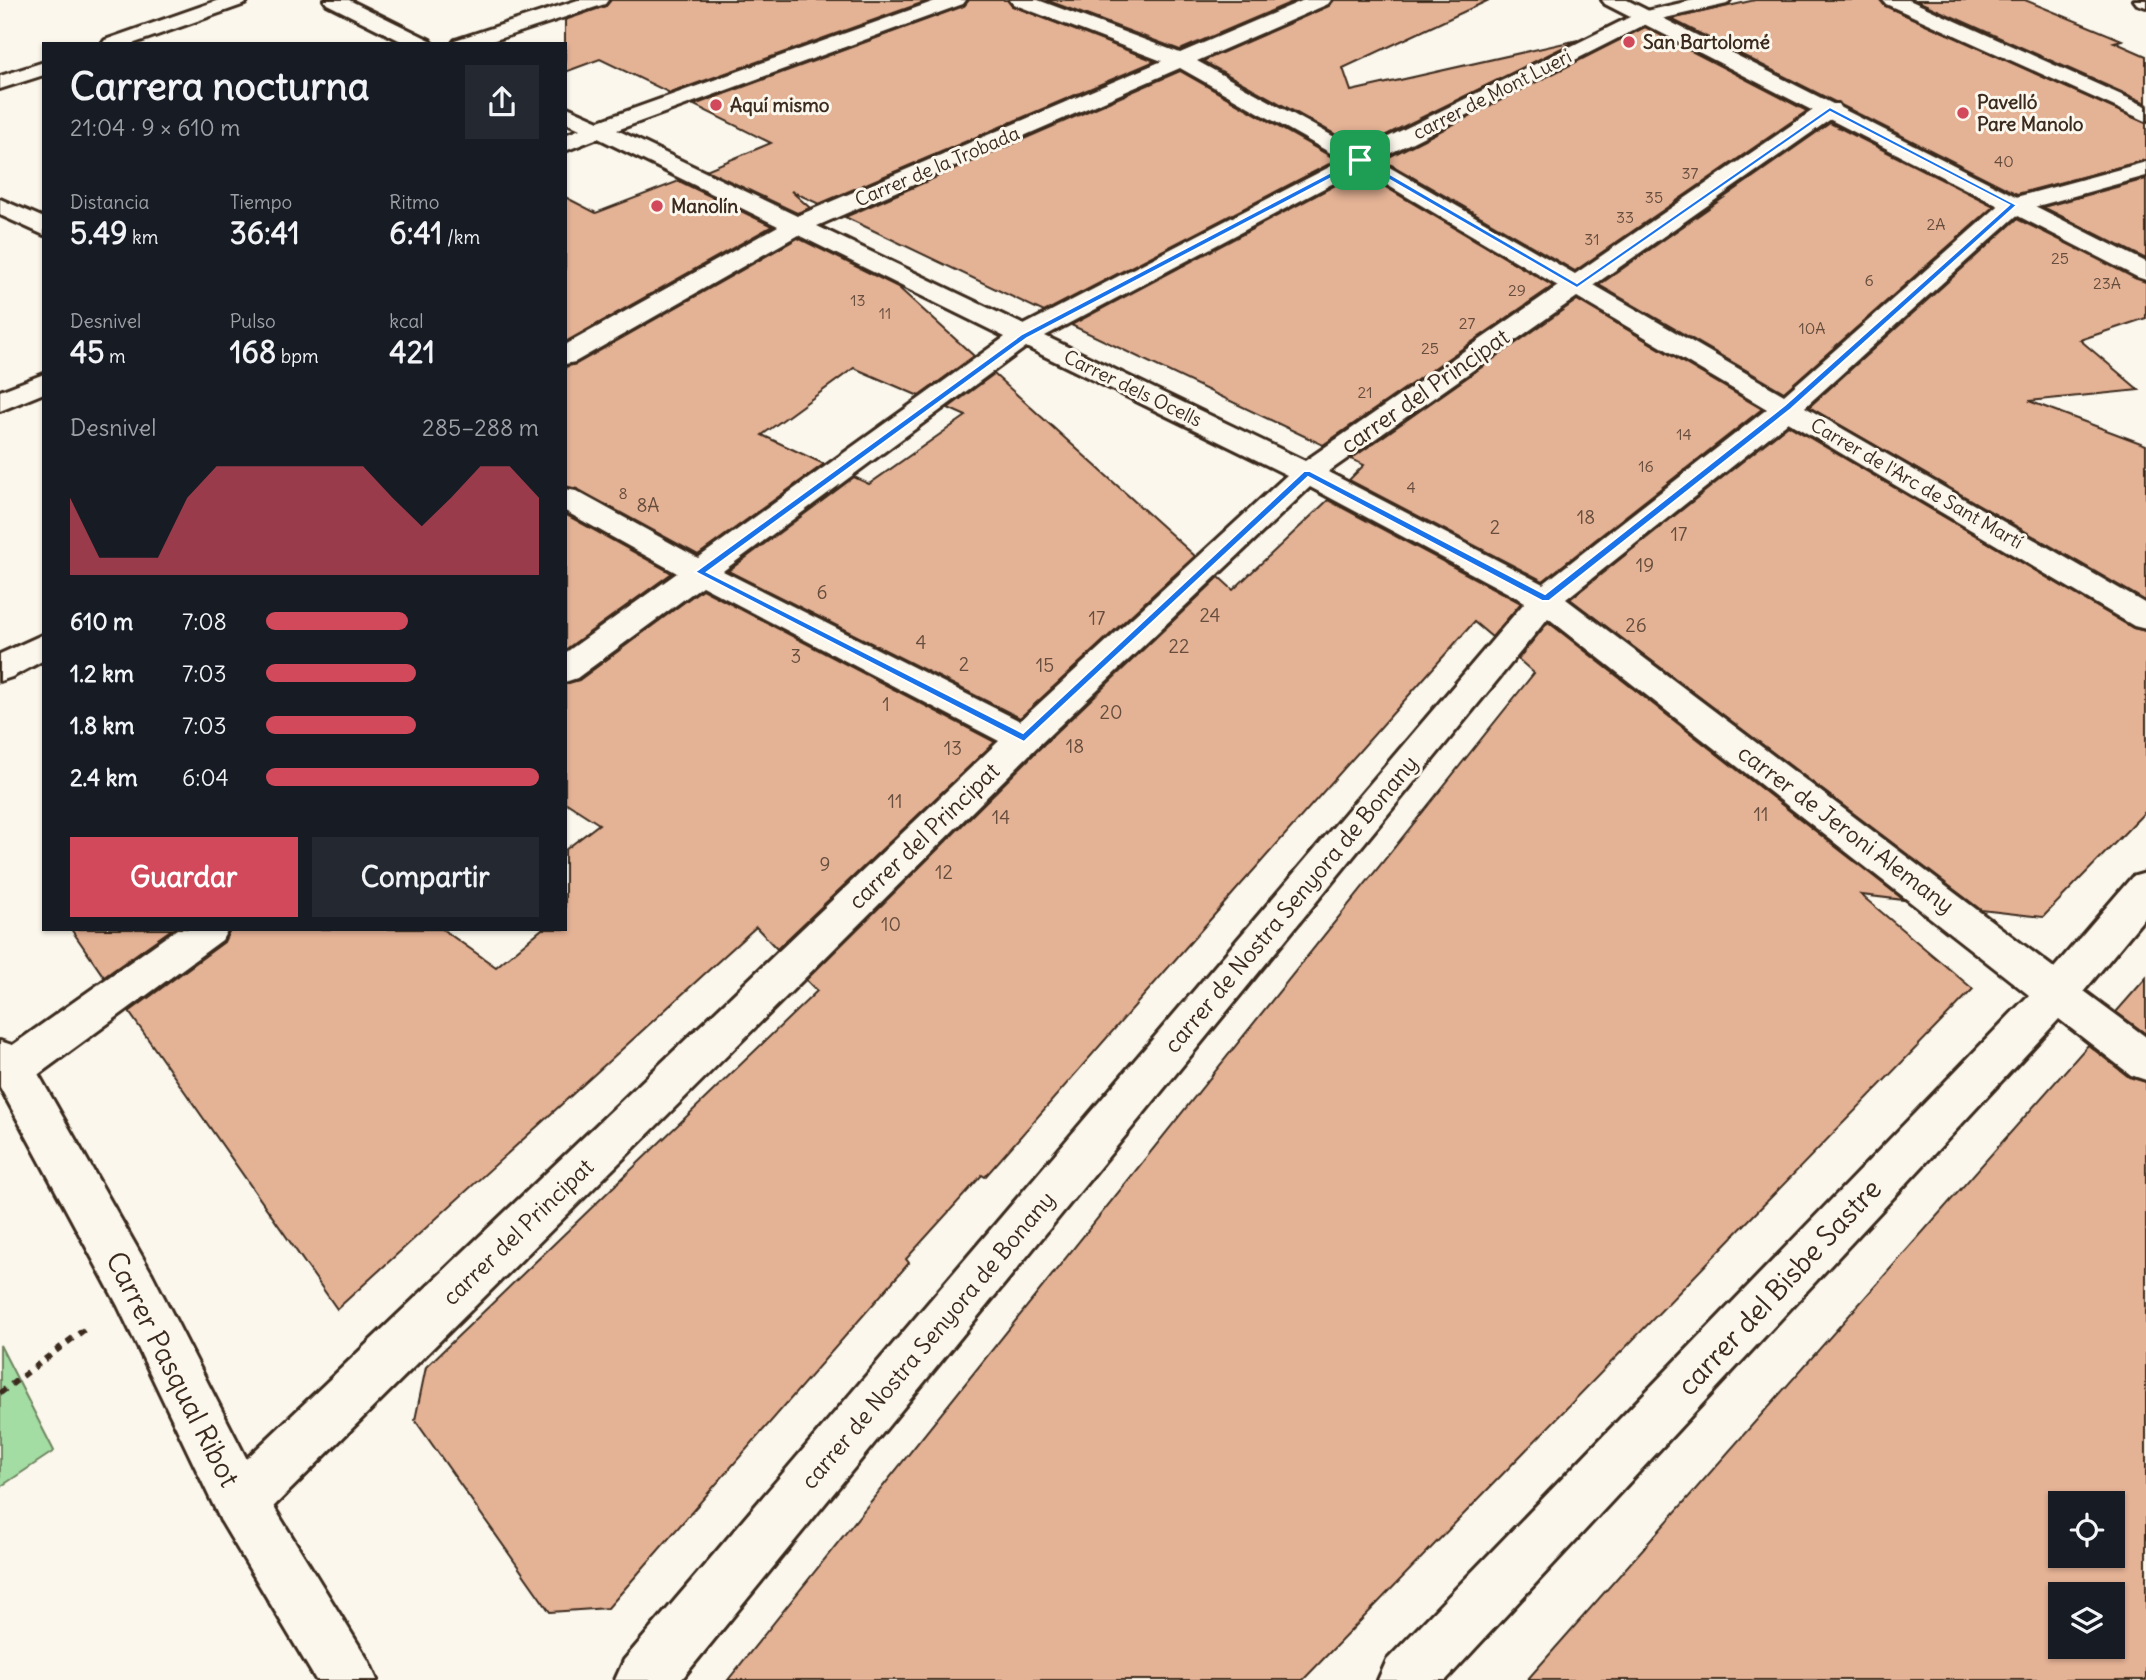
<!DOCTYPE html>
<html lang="es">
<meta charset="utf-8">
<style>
:root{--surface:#171b24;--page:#242831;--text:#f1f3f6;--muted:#9ea1a6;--accent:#d1495b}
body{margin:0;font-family:Delius,sans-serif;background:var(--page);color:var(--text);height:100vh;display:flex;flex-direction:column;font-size:26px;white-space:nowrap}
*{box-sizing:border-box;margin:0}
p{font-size:23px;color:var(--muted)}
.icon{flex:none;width:38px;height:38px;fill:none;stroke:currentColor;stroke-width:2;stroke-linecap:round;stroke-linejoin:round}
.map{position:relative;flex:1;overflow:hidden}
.sheet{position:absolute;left:42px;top:42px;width:525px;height:889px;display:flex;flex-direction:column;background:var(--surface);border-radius:0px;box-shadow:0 2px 5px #0004}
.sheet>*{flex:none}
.controls{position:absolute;left:2048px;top:1491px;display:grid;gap:14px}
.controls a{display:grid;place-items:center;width:77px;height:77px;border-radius:0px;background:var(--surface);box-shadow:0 2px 5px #0004;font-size:35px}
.pin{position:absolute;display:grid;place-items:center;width:60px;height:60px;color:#fff;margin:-30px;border-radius:14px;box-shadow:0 4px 10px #0006}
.round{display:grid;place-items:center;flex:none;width:74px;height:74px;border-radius:0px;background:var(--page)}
.headline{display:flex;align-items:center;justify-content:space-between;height:119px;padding:0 28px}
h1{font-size:38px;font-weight:800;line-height:52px}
.metrics{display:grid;grid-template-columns:repeat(3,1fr);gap:10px;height:119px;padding:7px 28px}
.metrics div{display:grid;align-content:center}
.metrics b{font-size:30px;font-weight:800}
.metrics small{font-size:19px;font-weight:400}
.metrics p{font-size:19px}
.chart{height:196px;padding:14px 28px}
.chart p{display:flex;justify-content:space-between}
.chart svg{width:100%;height:126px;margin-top:7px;fill:var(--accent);opacity:.7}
.button{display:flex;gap:14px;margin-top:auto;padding:14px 28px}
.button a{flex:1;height:80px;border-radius:0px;background:var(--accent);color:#fff;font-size:28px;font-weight:800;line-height:80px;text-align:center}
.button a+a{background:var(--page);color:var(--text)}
ul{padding:0 28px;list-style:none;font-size:23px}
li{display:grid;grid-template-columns:112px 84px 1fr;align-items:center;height:52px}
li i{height:18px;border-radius:9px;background:var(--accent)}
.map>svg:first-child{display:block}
.green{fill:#a3dda3;stroke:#6f8460;stroke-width:2}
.building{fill:#e4b295;stroke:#3b2a1e;stroke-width:2;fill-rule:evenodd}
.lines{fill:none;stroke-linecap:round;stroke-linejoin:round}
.minor-casing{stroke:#3b2a1e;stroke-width:6}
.tertiary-casing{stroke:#3b2a1e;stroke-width:6}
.path{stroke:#3b2a1e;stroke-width:6;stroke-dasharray:7 7;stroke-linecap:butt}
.minor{fill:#fbf7ec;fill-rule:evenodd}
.tertiary{fill:#fbf7ec;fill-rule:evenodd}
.route{fill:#1a73e8;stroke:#fff;stroke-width:2;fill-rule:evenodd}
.poi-dot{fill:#d1495b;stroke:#fbf7ec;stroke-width:2.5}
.labels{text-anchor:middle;stroke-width:6;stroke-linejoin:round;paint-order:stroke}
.far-number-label{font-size:16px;fill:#654c3c}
.far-poi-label{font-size:19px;font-weight:bold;fill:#3b2a1e;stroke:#fbf7ec;text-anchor:start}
.far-street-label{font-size:19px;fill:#3b2a1e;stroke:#fbf7ec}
.number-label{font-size:19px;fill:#654c3c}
.street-label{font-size:23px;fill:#3b2a1e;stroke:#fbf7ec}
.near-street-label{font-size:28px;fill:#3b2a1e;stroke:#fbf7ec}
</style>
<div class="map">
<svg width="2146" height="1680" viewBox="0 0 2146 1680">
<rect width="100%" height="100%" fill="#fbf7ec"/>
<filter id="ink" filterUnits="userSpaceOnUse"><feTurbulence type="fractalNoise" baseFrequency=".0143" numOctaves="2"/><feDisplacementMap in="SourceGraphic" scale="14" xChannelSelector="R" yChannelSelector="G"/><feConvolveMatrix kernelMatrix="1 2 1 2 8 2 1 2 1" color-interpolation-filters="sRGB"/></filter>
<g filter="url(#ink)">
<polygon class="green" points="0,1345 54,1451 0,1487"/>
<g class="building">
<polygon points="611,0 930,0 670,93 600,59 565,72 565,20 606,6"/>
<polygon points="969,0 1007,0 1012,6 1155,61 819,204 791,191 810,208 797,213 706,170 771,143 694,105 964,6"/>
<polygon points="1046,0 1297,0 1180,50"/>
<polygon points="1334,0 1489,0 1343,68 1351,91 1578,40 1360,148 1203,61 1329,6"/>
<polygon points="1755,0 1880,0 1885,6 2146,123 2146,160 2017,194 1671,19"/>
<polygon points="1915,0 2025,0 2122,40 2114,42 2146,56 2146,103"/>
<polygon points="1645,27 1807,111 1575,271 1383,160"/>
<polygon points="1180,71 1337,160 1044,312 845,217"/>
<polygon points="1830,123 1994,206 1784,392 1599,285"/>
<polygon points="1360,172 1553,286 1323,445 1071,325"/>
<polygon points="2146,179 2146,259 2043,207"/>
<polygon points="679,181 772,226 565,342 565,197 596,213"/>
<polygon points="2017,219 2146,282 2146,318 2080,340 2139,390 2029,401 2146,445 2146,601 1809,407"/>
<polygon points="798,238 898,287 974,356 919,396 854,368 762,435 824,464 698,555 577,489 565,486 565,367 576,364"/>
<polygon points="1577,300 1762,409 1543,581 1349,480 1364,465 1351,459"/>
<polygon points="994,374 1195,556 1020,718 728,571 854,477 869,484 966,416 948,408"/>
<polygon points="1788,425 2133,628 2146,631 2146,811 2043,917 1981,910 1570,599"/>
<polygon points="1328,500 1521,603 1492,637 1474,622 1237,889 985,1177 982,1175 906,1259 909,1263 608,1608 550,1612 415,1420 426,1367 817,991 806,980 1039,749 1219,577 1233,590"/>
<polygon points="565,514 672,573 565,650"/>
<polygon points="702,589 995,742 777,949 756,927 337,1309 129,1012 224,942 230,929 442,929 496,967 542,929 565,929 565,850 599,824 565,802 565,684 579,680"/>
<polygon points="1548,622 1904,900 1861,895 1973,989 1303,1680 728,1680 1534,673 1518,659"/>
<polygon points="71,929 172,929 104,977"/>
<polygon points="2146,978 2146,1034 2116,1012"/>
<path d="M 2088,1045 L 2129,1077 L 2146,1082 L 2146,1680 L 1527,1680 ZM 2060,1503 L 2112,1503 L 2112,1556 L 2060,1556 ZM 2060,1594 L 2112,1594 L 2112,1647 L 2060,1647 Z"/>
</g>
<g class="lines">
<g class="minor-casing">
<g id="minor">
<polygon points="219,0 248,0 245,4 132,44 102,44 105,40"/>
<polygon points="324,0 349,0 430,40 433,44 407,44 327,4"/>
<polygon points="578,0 608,0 605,4 483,44 452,44 455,40"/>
<path d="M 938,0 L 966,0 L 963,4 L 617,130 L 797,216 L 1162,61 L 1013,4 L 1010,0 L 1038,0 L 1180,53 L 1304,0 L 1331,0 L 1328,4 L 1197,61 L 1360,151 L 1638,13 L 1694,0 L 1730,0 L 1727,4 L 1652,21 L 1377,160 L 1575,274 L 1822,104 L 1838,104 L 1841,109 L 1838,114 L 1594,285 L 1784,395 L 2005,200 L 2146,162 L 2146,176 L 2023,210 L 1805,407 L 2146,604 L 2146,629 L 2134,626 L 1788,422 L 1566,599 L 2054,968 L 2132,877 L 2146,873 L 2146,916 L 2084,991 L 2146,1037 L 2146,1080 L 2131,1075 L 2059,1019 L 1446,1680 L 1378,1680 L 1387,1660 L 2029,995 L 1548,618 L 681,1680 L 615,1680 L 624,1660 L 1525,602 L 1310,487 L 1037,747 L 259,1521 L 240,1529 L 221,1521 L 213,1502 L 221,1483 L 999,741 L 702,586 L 577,678 L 565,682 L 565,653 L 677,573 L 565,511 L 565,489 L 576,491 L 698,558 L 1005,337 L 798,235 L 575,362 L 565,364 L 565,345 L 778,226 L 598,138 L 565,151 L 565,135 L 580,129 L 565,122 L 565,106 L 599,121 ZM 1180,68 L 1343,160 L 1024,325 L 817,226 ZM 1360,169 L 1558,286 L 1305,461 L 1045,336 ZM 1577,297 L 1767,409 L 1543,584 L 1328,472 ZM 1026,347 L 1287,475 L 1020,721 L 723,571 Z"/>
<polygon points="1883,0 1909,0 2146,106 2146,121 1886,4"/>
<polygon points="2134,0 2146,0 2146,7 2137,4"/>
<polygon points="44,62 44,75 0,89 0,76"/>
<polygon points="0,199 44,218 44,235 0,215"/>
<polygon points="44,374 44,393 0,411 0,391"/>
<polygon points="44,634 44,660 12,677 0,681 0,654"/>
<polygon points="177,929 228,929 222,940 28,1082 13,1087 0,1083 0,1054"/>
</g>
</g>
<g class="tertiary-casing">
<g id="tertiary">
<polygon points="1602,0 1627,0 2146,262 2146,280 2137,277 1605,4"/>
<polygon points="0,1041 15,1046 28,1056 152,1274 259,1483 368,1660 377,1680 316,1680 221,1521 118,1306 0,1087"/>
</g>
</g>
<polyline class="path" points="0,1393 89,1326"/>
<use href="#minor" class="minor"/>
<use href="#tertiary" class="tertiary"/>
</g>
</g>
<path class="route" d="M 1830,107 L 2017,205 L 1791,409 L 1549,601 L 1542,601 L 1308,477 L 1024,742 L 695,572 L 1022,334 L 1358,158 L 1362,158 L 1577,283 ZM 1830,112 L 2009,205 L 1785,405 L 1545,594 L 1310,471 L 1304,471 L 1023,733 L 707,572 L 1027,338 L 1360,163 L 1577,288 Z"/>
<g class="poi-dot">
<circle cx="1629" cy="42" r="7"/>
<circle cx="716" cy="105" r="7"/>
<circle cx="1963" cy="113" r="7"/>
<circle cx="657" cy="206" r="7"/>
</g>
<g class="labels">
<g class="far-number-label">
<text x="2004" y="167">40</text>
<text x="1690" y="179">37</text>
<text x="1654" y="203">35</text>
<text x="1625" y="223">33</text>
<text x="1936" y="230">2A</text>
<text x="1592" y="245">31</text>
<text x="2060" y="264">25</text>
<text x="1869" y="286">6</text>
<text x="2107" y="289">23A</text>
<text x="1517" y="296">29</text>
<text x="858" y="306">13</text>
<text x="885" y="319">11</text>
<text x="1467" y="329">27</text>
<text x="1812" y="334">10A</text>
<text x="1430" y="354">25</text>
<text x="1365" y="398">21</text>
<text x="1684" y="440">14</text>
<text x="1646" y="472">16</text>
<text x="1411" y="493">4</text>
<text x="623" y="499">8</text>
</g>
<g class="far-poi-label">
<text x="1643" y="49">San Bartolomé</text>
<text x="1977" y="109">Pavelló<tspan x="1977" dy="22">Pare Manolo</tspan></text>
<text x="730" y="112">Aquí mismo</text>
<text x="671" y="213">Manolín</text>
</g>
<g class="far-street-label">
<text transform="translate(1492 94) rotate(-27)" y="7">carrer de Mont Lueri</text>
<text transform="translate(937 166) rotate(-23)" y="7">Carrer de la Trobada</text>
<text transform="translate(1133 388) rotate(26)" y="7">Carrer dels Ocells</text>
<text transform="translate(1917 483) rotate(30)" y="7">Carrer de l'Arc de Sant Martí</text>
</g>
<g class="number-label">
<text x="648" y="512">8A</text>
<text x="1586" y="524">18</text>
<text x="1495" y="534">2</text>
<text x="1679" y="541">17</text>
<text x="1645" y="572">19</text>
<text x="822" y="599">6</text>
<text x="1210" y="622">24</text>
<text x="1097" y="625">17</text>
<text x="1636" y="632">26</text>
<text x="921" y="649">4</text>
<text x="1179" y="653">22</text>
<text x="796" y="663">3</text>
<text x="964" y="671">2</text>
<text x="1045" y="672">15</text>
<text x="886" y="711">1</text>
<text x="1111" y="719">20</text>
<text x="1075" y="753">18</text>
<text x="953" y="755">13</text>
<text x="895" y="808">11</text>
<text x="1761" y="821">11</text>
<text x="1001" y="824">14</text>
<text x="825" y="871">9</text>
<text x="944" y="879">12</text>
<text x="891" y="931">10</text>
</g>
<g class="street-label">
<text transform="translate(1425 391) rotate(-35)" y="8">carrer del Principat</text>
<text transform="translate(1846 829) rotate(37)" y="8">carrer de Jeroni Alemany</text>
<text transform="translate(924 836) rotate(-44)" y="8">carrer del Principat</text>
<text transform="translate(1291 904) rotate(-50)" y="8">carrer de Nostra Senyora de Bonany</text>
<text transform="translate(518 1232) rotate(-44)" y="8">carrer del Principat</text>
<text transform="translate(928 1340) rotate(-50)" y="8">carrer de Nostra Senyora de Bonany</text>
</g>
<g class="near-street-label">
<text transform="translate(1779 1287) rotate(-47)" y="10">carrer del Bisbe Sastre</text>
<text transform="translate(173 1369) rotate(63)" y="10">Carrer Pasqual Ribot</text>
</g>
</g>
</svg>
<div class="controls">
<a><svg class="icon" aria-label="locate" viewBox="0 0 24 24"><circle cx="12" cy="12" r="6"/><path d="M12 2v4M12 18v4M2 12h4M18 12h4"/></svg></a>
<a><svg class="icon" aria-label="layers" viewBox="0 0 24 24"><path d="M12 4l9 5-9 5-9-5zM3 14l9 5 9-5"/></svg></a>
</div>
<div class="pin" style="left:1360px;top:160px;background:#1e9e55"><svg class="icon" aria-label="arrive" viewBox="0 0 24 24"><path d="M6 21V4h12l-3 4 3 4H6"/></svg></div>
<section class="sheet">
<div class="headline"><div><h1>Carrera nocturna</h1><p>21:04 · 9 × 610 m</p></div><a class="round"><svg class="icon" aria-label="share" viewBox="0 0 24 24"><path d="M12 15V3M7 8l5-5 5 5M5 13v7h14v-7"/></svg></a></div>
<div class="metrics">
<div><p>Distancia</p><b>5.49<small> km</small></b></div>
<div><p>Tiempo</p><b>36:41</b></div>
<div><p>Ritmo</p><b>6:41<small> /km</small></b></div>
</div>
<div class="metrics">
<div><p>Desnivel</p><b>45<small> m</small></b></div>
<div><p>Pulso</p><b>168<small> bpm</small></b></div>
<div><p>kcal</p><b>421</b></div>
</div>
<div class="chart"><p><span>Desnivel</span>285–288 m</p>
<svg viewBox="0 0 160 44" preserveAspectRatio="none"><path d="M0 44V17L10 38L20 38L30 38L40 17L50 6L60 6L70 6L80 6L90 6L100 6L110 17L120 27L130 17L140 6L150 6L160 17V44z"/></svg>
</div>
<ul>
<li><b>610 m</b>7:08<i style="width:52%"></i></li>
<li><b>1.2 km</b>7:03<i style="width:55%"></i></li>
<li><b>1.8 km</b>7:03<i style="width:55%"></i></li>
<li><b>2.4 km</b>6:04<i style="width:100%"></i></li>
</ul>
<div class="button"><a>Guardar</a><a>Compartir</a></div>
</section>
</div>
